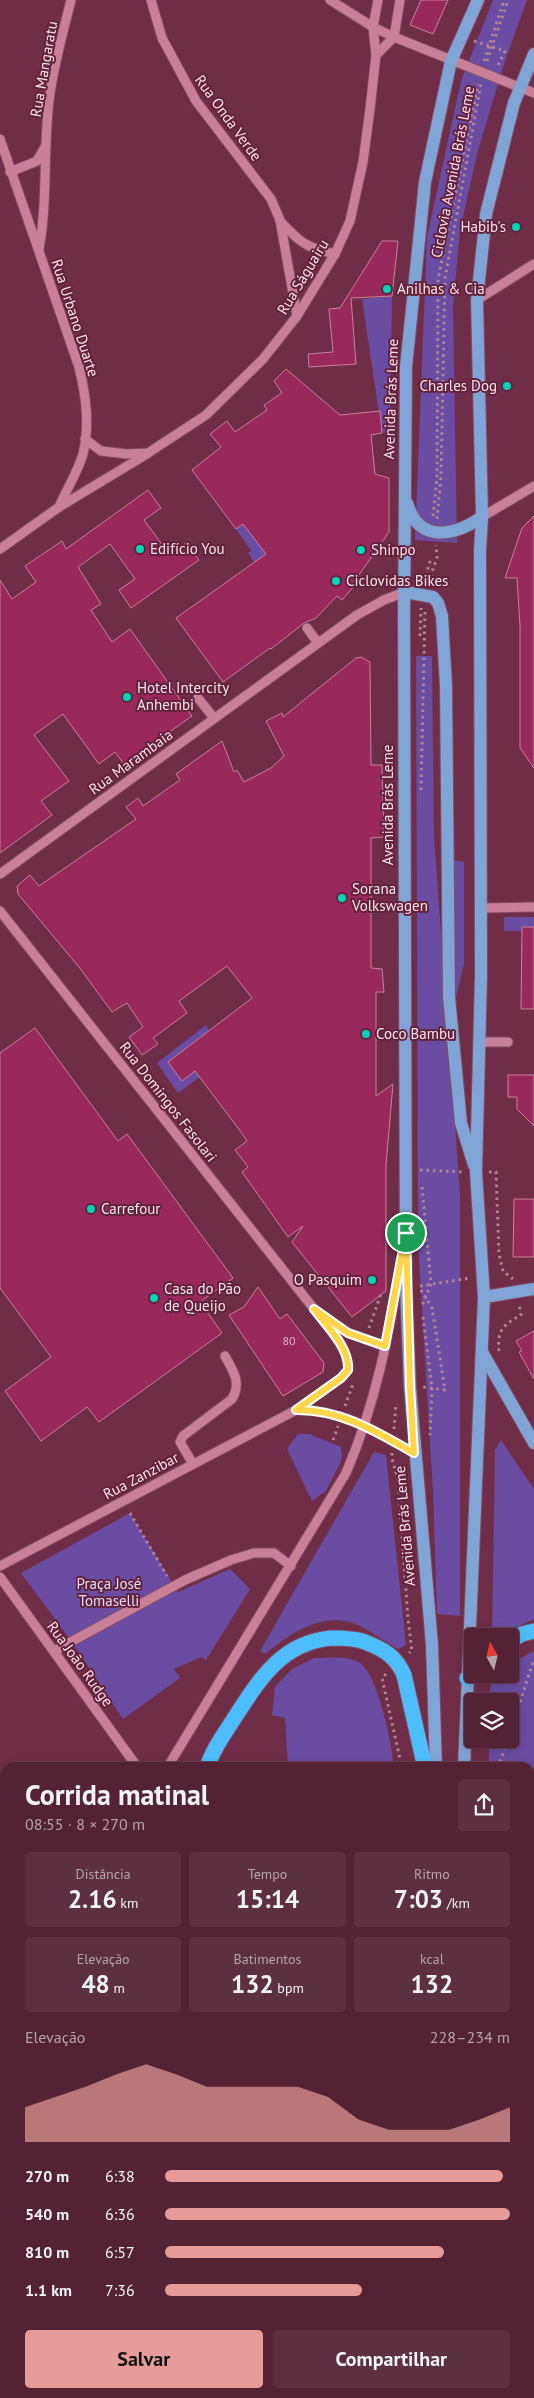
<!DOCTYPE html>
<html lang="pt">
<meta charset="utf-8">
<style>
:root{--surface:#532235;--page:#5c2f41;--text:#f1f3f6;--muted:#b5a4ad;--line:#693f50;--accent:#e69b98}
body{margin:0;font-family:"PT Sans",sans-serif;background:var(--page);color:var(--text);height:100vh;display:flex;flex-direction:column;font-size:19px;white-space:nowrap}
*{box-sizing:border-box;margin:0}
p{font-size:16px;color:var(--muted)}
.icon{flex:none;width:28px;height:28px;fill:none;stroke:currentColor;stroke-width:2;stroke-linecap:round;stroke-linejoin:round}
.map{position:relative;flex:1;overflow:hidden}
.side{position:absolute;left:0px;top:1762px;width:535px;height:636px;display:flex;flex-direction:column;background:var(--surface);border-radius:15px 15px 0 0;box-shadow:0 2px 8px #0003,0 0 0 1px var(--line)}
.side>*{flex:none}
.needle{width:32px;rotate:352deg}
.tools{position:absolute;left:464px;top:1628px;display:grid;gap:10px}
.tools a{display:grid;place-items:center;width:55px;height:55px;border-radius:5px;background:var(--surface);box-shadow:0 2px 8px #0003,0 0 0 1px var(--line);font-size:25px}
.pin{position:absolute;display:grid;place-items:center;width:42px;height:42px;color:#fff;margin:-21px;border:2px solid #fff;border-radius:50%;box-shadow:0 1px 5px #0007}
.round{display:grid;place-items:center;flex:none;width:52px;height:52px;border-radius:5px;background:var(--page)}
.summary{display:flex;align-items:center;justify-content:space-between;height:85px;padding:0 25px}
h1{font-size:28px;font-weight:700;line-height:38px}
.metrics{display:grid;grid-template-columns:repeat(3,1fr);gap:8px;height:85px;padding:5px 25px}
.metrics div{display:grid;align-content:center;border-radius:5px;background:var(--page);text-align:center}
.metrics b{font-size:25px;font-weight:700}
.metrics small{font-size:14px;font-weight:400}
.metrics p{font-size:14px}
.chart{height:140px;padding:10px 25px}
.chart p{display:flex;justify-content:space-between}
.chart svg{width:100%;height:90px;margin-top:5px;fill:var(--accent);opacity:.7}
.action{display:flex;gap:10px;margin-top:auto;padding:10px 25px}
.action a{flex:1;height:58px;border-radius:5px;background:var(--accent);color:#111;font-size:20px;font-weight:700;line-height:58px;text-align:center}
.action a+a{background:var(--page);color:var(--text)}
ul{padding:0 25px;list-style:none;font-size:16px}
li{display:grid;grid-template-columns:80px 60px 1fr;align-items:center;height:38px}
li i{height:12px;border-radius:6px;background:var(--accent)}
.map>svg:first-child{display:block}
.green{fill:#6a4ca2}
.water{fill:#027564}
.building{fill:#99285b;stroke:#cc819b}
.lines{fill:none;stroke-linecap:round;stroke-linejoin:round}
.minor-casing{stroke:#814c63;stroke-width:11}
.major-casing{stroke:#814c63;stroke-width:14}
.highway-casing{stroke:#814c63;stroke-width:17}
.path{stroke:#b38596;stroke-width:3;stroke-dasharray:2.5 4;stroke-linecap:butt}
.minor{stroke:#ca7f99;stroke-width:9}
.major{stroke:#80a4d5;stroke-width:12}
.highway{stroke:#4ebdfd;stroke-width:15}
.route-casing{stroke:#fff;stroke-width:10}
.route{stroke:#ffd54a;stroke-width:6}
.poi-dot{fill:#00d5b7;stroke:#63223d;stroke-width:2}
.labels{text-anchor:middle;stroke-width:4;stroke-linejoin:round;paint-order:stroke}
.number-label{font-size:12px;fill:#e2b4c6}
.street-label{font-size:15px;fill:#fbe2ea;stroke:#63223d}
.poi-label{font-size:15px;fill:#fbe2ea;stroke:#63223d;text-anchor:start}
.park-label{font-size:15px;fill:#e3dcf7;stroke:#63223d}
</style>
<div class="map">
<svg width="534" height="2398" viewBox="0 0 534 2398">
<rect width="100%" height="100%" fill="#6f2d47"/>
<g class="green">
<polygon points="493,0 527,0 504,64 477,154 460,230 453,307 457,543 415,540 427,237 461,81"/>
<polygon points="392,296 390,431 382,433 362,299"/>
<polygon points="243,524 272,558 258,568 248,553 251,551 236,529"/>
<polygon points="416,656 432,656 434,836 446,1003 452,860 464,862 464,964 454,1006 447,1010 460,1195 460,1616 437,1614 433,1492 418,1241"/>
<rect x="504" y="917" width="30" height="14"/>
<polygon points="206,1025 209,1031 168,1062 182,1081 195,1071 200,1077 178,1093 157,1063"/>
<polygon points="298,1434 309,1434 341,1447 342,1459 326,1491 312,1501 287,1449"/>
<polygon points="501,1440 534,1489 534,1619 498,1636 492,1636 495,1450"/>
<path d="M 374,1452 L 386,1455 L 406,1645 L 398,1649 C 384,1641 366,1627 350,1622 C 318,1614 288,1635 265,1654 L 260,1651 Z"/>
<polygon points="130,1513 178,1592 230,1569 250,1589 206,1660 201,1657 174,1669 180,1678 123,1719 72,1642 21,1573"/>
<path d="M 534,1651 L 534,1889 L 530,1890 L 530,1768 L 489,1767 L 489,1739 L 510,1739 L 510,1701 L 488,1701 C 488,1691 492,1682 498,1674 L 510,1674 L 510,1664 Z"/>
<path d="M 314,1658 C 328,1658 348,1655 360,1663 C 378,1675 392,1745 394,1767 L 288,1767 L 285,1718 L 272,1715 L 275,1687 L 292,1669 Z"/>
</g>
<g class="water">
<rect x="0" y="2094" width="5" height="140"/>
<rect x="530" y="2099" width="4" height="133"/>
</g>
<g class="building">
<polygon points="421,0 448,0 433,34 410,25"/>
<polygon points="382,241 398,241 392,296 351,298 356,364 309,367 308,354 333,352 329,309 340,308"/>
<polygon points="286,369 340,415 380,411 382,433 371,435 375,474 389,478 389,532 354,582 356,584 342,600 337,596 316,618 304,623 271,649 270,648 223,682 176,618 266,554 243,524 236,529 192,470 221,447 210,434 227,421 235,432 267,410 264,405 282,393 274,381"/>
<polygon points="148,490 161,508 144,520 169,554 186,543 199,560 131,608 119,590 135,579 110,544 78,567 101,604 91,610 112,642 130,629 192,716 124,764 115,752 99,764 63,714 34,735 69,781 41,801 52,815 0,853 0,580 12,599 36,582 25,566 62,541 66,549"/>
<polygon points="534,516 534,768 520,748 520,626 517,578 505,578 522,528"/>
<polygon points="361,657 370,662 371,765 382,765 384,837 371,838 371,968 382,969 384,992 376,992 376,1096 393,1084 386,1165 386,1291 352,1317 292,1242 303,1226 288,1237 242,1172 248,1167 235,1150 247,1141 238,1128 195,1071 182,1081 168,1062 252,998 227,966 179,1001 187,1013 153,1038 158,1044 142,1055 129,1037 143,1027 127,1003 112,1012 79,967 18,894 17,886 30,875 39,886 136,819 126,807 138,798 143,806 180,780 176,774 222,741 234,772 237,770 244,782 271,768 284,756 266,721 282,713 283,717 356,658"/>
<polygon points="522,927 534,927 534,1009 521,1009"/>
<polygon points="35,1028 118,1141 127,1134 233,1278 200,1302 222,1333 99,1422 87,1407 41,1441 5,1391 51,1357 0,1288 0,1053"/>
<polygon points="508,1075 534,1075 534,1126 517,1109 517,1097 508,1097"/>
<polygon points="514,1199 534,1199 534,1257 513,1257"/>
<polygon points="258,1287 280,1319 287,1314 324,1363 323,1372 283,1396 229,1315 244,1307"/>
<polygon points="534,1331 534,1379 519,1352 522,1351 516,1341"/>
</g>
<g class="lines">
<g class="minor-casing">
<g id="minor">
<polyline points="151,0 162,38 196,101 271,199 280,220 297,316"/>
<polyline points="330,0 373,27 394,37 534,93"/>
<polyline points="376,55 394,37 400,0"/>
<path d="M 0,139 L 79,367 C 86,396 90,425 83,454 C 78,472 66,490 59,507"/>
<polyline points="10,172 37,161 45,147"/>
<path d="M 280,221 C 299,242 307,248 335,254"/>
<path d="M 39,249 C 48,200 43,150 49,101 C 53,67 63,33 71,0"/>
<polyline points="477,300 534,264"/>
<polyline points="85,439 101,451 127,454 148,453 206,415 263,359 297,316 335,254 350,221 363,162 370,109 376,55 373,27 378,0"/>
<polyline points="482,517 534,486"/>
<polyline points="0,549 59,507 147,454"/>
<polyline points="307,628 318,643"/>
<polyline points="198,698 214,718"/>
<polyline points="0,874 357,615 384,600 405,592"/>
<polyline points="481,908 534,907"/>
<polyline points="0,911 314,1309 348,1333 385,1346"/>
<polyline points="479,1042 508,1042"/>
<path d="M 296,1410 C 340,1408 377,1432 414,1453"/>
<path d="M 193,1464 L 180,1442 L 183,1436 L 232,1399 C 242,1383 233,1371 225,1356"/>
<path d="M 0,1566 L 296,1410 L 341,1378 L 348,1370 C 350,1350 329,1330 319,1315"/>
<polyline points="0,1577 138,1768"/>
<polyline points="54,1651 185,1580 231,1560 254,1553 274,1553 291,1566"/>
<path d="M 167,1768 L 346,1473 C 375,1406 390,1332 401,1260"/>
</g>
</g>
<g class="major-casing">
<g id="major">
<path d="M 407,503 C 419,544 454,536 482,517"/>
<polyline points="405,592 433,597 438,603 442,616 446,686 449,997 461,1123 474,1165"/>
<polyline points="484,1297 534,1289"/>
<polyline points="482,1352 534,1443"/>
<polyline points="436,1768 432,1645 410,1387 406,1286 404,616 406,367 425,182 451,61 478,0"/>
<polyline points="464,1768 484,1297 476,1172 481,976 480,551 482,517 477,300 486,214 514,103 534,54"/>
<polyline points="530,1942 534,1942"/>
<polyline points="440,2394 441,2398"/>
<polyline points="464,2394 464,2398"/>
</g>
</g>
<g class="highway-casing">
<g id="highway">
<polyline points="510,1641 522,1634 534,1631"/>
<polyline points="467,1678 474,1674"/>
<path d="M 207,1768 C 212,1750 225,1733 235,1717 C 260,1679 281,1643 331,1638 C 342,1638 355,1638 365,1642 C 383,1649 396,1656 404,1675 L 425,1768"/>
<polyline points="530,1904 534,1903"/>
<polyline points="0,1907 5,1906"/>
<polyline points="530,1956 534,1956"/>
<polyline points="0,1977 5,1977"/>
<polyline points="530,1985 534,1985"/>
<polyline points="530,2006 534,2006"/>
<polyline points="0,2008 5,2008"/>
<polyline points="0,2029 5,2029"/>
<polyline points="530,2042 534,2042"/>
<polyline points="530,2303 534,2303"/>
<polyline points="0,2306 5,2305"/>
<polyline points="0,2366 5,2366"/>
<polyline points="530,2366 534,2366"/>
<polyline points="276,2394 291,2398"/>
<polyline points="92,2398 138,2394"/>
</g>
</g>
<g class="path">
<polyline points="474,41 505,51 498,65"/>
<polyline points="484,61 504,0"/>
<polyline points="487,61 508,0"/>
<polyline points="433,516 437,478 438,280 478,84"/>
<polyline points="437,519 441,476 445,278 481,84"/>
<polyline points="424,582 431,558"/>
<polyline points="428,583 437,558 436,545"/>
<polyline points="420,636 421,608"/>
<polyline points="421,790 425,611"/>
<polyline points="420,1170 463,1172"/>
<polyline points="489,1172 496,1172 499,1254 503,1271 513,1279"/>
<polyline points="422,1187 431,1284 422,1306"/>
<polyline points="420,1286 471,1278"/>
<polyline points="421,1290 432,1308 445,1390 423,1387"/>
<polyline points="423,1317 432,1388 430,1435"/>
<polyline points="369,1328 382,1291"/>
<path d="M 499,1351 C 497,1330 503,1325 521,1315 L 519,1304"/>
<polyline points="345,1406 353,1384"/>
<polyline points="394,1429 396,1403"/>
<polyline points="333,1440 338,1426"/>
<polyline points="392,1453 392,1459 398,1479 408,1619 412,1651 409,1653"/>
<polyline points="130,1513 167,1576"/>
<polyline points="50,1622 60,1635"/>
<polyline points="386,1674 382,1678 402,1768"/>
<polyline points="510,1733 534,1659"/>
<polyline points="498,1768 508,1739"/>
<polyline points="530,1844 534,1845"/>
<polyline points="482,2394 483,2398"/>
<polyline points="419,2398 420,2394"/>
</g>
<use href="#minor" class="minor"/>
<use href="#major" class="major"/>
<use href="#highway" class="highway"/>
</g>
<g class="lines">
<g class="route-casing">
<path id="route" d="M 406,1233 L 410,1387 L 414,1453 C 377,1432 340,1409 296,1410 L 341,1378 L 348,1370 C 350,1348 326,1325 314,1309 L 348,1333 L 385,1346 Z"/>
</g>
<use href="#route" class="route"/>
</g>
<g class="poi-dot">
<circle cx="516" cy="227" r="5"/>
<circle cx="387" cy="289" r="5"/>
<circle cx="507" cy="386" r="5"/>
<circle cx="140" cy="549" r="5"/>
<circle cx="361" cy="550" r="5"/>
<circle cx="336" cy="581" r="5"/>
<circle cx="127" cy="697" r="5"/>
<circle cx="342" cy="898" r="5"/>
<circle cx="366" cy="1034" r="5"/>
<circle cx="91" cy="1209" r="5"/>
<circle cx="372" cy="1280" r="5"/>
<circle cx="154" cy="1298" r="5"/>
</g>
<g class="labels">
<g class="number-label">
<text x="289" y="1345">80</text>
</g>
<g class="street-label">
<text transform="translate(44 69) rotate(-80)" y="5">Rua Mangaratu</text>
<text transform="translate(228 118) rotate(54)" y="5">Rua Onda Verde</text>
<text transform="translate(453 172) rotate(-79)" y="5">Ciclovia Avenida Brás Leme</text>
<text transform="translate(303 277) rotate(-59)" y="5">Rua Ságuairu</text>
<text transform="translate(75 318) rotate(72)" y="5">Rua Urbano Duarte</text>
<text transform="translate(391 399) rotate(-88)" y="5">Avenida Brás Leme</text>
<text transform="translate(131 762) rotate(-36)" y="5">Rua Marambaia</text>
<text transform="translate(388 805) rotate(-90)" y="5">Avenida Brás Leme</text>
<text transform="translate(168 1102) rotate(52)" y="5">Rua Domingos Fasolari</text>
<text transform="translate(141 1476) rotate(-28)" y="5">Rua Zanzibar</text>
<text transform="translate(405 1526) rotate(-95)" y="5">Avenida Brás Leme</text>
<text transform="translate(80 1664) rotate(54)" y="5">Rua João Rudge</text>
</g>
<g class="poi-label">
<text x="506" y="232" text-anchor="end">Habib's</text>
<text x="397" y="294">Anilhas &amp; Cia</text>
<text x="497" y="391" text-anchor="end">Charles Dog</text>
<text x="150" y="554">Edifício You</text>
<text x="371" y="555">Shinpo</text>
<text x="346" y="586">Ciclovidas Bikes</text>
<text x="137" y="693">Hotel Intercity<tspan x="137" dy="17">Anhembi</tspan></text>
<text x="352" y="894">Sorana<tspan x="352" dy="17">Volkswagen</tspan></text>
<text x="376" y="1039">Coco Bambu</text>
<text x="101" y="1214">Carrefour</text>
<text x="362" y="1285" text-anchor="end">O Pasquim</text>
<text x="164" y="1294">Casa do Pão<tspan x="164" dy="17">de Queijo</tspan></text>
</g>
<g class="park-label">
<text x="109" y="1589">Praça José<tspan x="109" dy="17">Tomaselli</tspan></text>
</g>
</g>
</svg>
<div class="tools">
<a><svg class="needle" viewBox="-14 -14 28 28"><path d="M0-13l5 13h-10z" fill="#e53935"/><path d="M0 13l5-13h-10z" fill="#b5a4ad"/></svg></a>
<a><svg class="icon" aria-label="layers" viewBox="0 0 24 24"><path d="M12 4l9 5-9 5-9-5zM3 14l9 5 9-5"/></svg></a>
</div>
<div class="pin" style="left:406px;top:1233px;background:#1e9e55"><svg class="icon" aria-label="arrive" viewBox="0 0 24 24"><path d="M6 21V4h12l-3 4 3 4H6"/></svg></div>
<section class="side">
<div class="summary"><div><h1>Corrida matinal</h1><p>08:55 · 8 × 270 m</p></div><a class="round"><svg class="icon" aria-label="share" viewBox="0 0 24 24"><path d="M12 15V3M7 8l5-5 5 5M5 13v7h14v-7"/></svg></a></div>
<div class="metrics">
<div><p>Distância</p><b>2.16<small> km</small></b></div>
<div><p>Tempo</p><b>15:14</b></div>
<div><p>Ritmo</p><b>7:03<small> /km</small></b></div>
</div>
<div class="metrics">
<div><p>Elevação</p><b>48<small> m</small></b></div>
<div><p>Batimentos</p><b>132<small> bpm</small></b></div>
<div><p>kcal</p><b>132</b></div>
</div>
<div class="chart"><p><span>Elevação</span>228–234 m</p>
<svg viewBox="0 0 160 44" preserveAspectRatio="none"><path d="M0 44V27L10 22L20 17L30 11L40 6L50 11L60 17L70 17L80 17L90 17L100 22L110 33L120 38L130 38L140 38L150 33L160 27V44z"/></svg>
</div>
<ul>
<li><b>270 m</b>6:38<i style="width:98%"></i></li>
<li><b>540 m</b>6:36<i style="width:100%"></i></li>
<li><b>810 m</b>6:57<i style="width:81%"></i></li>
<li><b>1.1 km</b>7:36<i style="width:57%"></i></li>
</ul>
<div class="action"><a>Salvar</a><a>Compartilhar</a></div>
</section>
</div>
